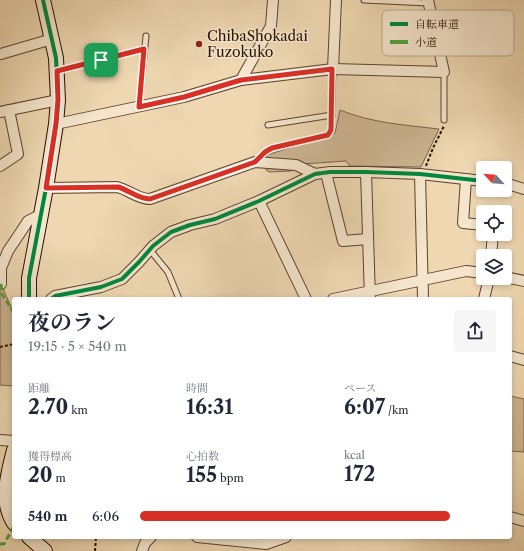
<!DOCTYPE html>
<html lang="ja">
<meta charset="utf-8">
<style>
:root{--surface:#fff;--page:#f6f6f7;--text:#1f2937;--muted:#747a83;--accent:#d93025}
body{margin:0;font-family:"Libre Caslon Text","Noto Serif JP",serif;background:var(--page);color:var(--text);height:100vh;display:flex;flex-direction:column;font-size:15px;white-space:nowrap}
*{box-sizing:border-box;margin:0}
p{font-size:13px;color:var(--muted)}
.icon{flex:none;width:22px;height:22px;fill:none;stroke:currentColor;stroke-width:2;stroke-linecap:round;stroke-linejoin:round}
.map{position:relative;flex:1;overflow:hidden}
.details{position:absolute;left:12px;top:297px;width:500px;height:242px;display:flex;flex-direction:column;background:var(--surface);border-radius:4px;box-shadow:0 2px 6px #0003}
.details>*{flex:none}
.needle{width:26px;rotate:296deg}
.buttons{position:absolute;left:476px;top:161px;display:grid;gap:8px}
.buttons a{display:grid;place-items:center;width:36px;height:36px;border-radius:4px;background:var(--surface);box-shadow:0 2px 6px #0003;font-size:20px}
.pin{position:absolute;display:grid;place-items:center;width:34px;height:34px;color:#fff;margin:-17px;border-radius:8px;box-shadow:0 2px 6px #0006}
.round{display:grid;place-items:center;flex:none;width:42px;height:42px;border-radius:4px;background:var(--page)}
.head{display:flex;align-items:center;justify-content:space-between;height:68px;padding:0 16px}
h1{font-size:22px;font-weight:700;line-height:30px}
.stats{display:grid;grid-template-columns:repeat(3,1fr);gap:6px;height:68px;padding:4px 16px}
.stats div{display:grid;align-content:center}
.stats b{font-size:20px;font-weight:700}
.stats small{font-size:11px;font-weight:400}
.stats p{font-size:11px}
ul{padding:0 16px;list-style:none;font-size:13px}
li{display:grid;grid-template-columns:64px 48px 1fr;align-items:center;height:30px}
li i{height:10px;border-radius:5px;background:var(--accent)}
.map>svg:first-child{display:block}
.green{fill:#cdb593;stroke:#7c624a}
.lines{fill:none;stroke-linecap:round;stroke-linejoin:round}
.lane-casing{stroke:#5c422c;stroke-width:7}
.street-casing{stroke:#5c422c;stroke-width:12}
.secondary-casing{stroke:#2b1000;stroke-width:16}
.path{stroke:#2b1000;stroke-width:2;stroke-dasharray:3 2;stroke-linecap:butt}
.lane{stroke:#f4e5cc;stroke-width:5}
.street{stroke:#f4e5cc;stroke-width:10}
.secondary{stroke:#f4e5cc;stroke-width:14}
.quiet{stroke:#51a03c;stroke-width:3;stroke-dasharray:6 3;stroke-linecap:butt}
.cycleway-casing{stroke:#f4e5cc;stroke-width:6}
.cycleway{stroke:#00873e;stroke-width:4}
.route-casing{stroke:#fff;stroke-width:8}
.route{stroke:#d93025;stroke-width:5}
.poi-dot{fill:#8f2418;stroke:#f4e5cc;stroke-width:1.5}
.labels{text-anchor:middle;stroke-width:3;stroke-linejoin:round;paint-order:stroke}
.poi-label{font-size:14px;fill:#2b1000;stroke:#f4e5cc;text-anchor:start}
.key{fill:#f4e5cc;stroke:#b8a58f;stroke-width:1}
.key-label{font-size:11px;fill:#2b1000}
</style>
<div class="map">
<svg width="524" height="551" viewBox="0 0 524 551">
<rect width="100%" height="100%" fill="#eed7b1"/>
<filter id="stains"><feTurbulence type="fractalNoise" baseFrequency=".005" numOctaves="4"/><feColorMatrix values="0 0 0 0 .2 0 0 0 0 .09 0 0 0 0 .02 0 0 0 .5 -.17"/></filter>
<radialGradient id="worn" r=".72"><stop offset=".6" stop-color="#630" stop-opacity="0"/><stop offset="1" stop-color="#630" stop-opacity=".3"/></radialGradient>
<g class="green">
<path d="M 340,110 C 372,123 405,125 439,129 L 421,167 L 350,166 L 346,161 L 303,164 L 291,171 L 270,172 L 266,170 L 267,155 L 335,133 Z"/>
<polygon points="0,284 1,284 14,314 14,386 0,385"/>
<polygon points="510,396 524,399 524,452 510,451"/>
</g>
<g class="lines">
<g class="lane-casing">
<g id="lane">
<polyline points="364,0 428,3"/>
<polyline points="58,71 144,49"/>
<polyline points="444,72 444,120"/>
<polyline points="139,107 146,36"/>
<polyline points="268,125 332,115"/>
<polyline points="255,162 265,152 272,148 328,135 331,130 333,69"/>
<polyline points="150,250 168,272 179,299"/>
</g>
</g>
<g class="street-casing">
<g id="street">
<polyline points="1,54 52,39"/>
<polyline points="333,69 336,0"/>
<polyline points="241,80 333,69 444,72 428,0"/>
<polyline points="0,112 58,100"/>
<polyline points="56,124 184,97 241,80 271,26 273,0"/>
<polyline points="0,166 18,154 9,110"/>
<polyline points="366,172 370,299"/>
<polyline points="326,173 343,241 368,239"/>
<polyline points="420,174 423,299"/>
<polyline points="466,179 463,223 483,225"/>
<polyline points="505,183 524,189"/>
<path d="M 46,188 L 117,187 C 129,190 138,199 150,199 L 255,162 L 296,165 L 315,174"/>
<polyline points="259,201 306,299"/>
<polyline points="491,256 493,234"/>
<polyline points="505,277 524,281"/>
<polyline points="0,284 1,284 1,268 8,251 28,221 40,215"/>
<polyline points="51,299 55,296 101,287 122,279 139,262 153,246 171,232 190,225 215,219 259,201 315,174 330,172 366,172 420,174 483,181"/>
<polyline points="333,299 466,271 483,273"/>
<polyline points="484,299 489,278"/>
<polyline points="510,356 524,360"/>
<polyline points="0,440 14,441"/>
<polyline points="510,517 524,521"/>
<polyline points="197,537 266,544 286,537"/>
<polyline points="142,551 145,543 151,537"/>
</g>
</g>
<g class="secondary-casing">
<g id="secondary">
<polyline points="29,299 29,278 46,188 56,124 58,100 56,58 43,0"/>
<path d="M 14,450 C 8,473 0,502 14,523"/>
<polyline points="29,537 45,551"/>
</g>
</g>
<g class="path">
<polyline points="426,166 433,148 444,126"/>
<polyline points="0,347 14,344"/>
<polyline points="95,551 96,537"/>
</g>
<use href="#lane" class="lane"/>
<use href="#street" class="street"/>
<use href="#secondary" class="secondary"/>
<g class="quiet">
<polyline points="1,284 2,294 14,313"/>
<polyline points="0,544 4,544 14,526"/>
</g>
<g class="cycleway-casing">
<g id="cycleway">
<polyline points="29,299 29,278 46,188 56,124 58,100 56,58 43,0"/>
<polyline points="51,299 55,296 101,287 122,279 139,262 153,246 171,232 190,225 215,219 259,201 315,174 330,172 366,172 420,174 483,181"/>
</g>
</g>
<use href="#cycleway" class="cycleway"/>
</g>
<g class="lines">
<g class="route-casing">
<path id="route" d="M 144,49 L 139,107 L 184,97 L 241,80 L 332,69 L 331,130 L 328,135 L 272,148 L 265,152 L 255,162 L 150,199 C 138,199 129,190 118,187 L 46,188 L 56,124 L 58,100 L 57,71 Z"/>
</g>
<use href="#route" class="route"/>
</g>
<circle class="poi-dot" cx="199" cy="44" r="4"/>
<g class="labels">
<g class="poi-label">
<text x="207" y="41">ChibaShokadai<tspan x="207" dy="16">Fuzokuko</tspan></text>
</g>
</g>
<rect x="382" y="10" width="132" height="46" rx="6" class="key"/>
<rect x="390" y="22" width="18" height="4" fill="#00873e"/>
<rect x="390" y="40" width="18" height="4" fill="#51a03c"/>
<g class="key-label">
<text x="415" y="28">自転車道</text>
<text x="415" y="46">小道</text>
</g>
<rect width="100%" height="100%" filter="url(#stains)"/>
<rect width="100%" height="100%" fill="url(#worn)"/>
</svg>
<div class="buttons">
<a><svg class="needle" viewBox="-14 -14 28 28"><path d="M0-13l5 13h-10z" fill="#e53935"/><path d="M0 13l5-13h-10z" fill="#747a83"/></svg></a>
<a><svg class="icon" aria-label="locate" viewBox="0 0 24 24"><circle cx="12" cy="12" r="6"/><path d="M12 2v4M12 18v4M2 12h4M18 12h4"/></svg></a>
<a><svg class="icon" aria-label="layers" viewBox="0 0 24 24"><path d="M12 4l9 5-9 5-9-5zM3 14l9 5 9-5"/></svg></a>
</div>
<div class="pin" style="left:101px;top:60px;background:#1e9e55"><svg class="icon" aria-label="arrive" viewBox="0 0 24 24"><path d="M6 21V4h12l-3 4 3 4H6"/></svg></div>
<section class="details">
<div class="head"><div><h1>夜のラン</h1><p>19:15 · 5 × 540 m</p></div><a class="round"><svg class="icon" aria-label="share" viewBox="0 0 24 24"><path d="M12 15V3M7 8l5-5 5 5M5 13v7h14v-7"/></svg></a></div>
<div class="stats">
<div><p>距離</p><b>2.70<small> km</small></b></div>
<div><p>時間</p><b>16:31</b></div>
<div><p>ペース</p><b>6:07<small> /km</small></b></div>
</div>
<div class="stats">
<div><p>獲得標高</p><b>20<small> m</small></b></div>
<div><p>心拍数</p><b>155<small> bpm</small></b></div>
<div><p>kcal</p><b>172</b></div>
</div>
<ul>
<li><b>540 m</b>6:06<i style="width:87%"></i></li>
</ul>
</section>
</div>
